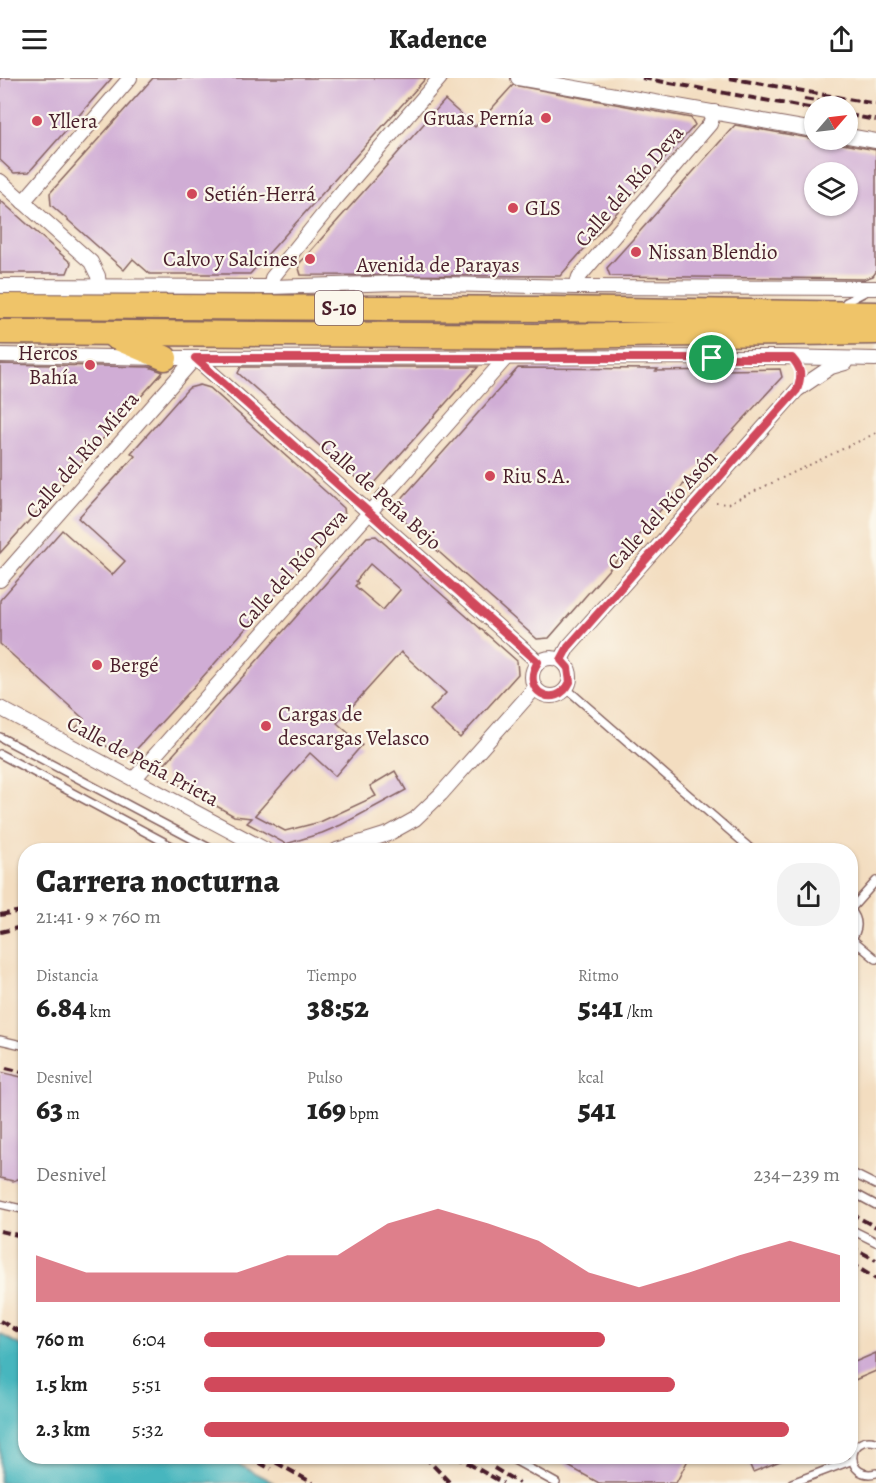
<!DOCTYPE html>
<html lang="es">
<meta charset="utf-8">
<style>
:root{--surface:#fff;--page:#f2f2f2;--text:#222;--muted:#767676;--accent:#d1495b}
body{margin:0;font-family:Alegreya,serif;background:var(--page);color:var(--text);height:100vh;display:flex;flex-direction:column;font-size:22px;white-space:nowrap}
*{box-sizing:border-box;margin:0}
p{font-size:20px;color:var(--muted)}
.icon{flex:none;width:33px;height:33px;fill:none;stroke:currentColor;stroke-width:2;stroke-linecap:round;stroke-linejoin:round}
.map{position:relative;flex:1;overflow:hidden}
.details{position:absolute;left:18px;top:765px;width:840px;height:621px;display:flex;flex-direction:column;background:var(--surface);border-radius:24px;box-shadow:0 2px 4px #0004}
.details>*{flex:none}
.needle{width:39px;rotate:62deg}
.buttons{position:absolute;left:804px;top:18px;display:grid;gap:12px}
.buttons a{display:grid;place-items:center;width:54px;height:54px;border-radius:50%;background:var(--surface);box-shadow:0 2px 4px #0004;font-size:30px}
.pin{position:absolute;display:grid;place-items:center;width:51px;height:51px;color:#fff;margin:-26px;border:3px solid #fff;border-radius:50%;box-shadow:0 2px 6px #0007}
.round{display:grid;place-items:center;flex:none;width:63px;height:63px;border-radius:24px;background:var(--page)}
.overview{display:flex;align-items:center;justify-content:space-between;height:102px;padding:0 18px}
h1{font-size:33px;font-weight:800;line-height:45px}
.stats{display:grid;grid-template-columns:repeat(3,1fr);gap:9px;height:102px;padding:6px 18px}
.stats div{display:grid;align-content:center}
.stats b{font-size:30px;font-weight:800}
.stats small{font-size:16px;font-weight:400}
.stats p{font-size:16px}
.chart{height:168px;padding:12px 18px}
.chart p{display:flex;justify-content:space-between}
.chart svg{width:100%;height:108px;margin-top:6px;fill:var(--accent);opacity:.7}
ul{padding:0 18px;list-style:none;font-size:20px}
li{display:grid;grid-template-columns:96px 72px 1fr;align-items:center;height:45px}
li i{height:15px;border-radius:8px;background:var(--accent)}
header{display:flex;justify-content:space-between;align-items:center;height:78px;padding:0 18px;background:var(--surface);font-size:27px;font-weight:800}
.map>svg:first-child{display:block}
.water{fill:#47b6be;stroke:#486a74;stroke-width:1.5}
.building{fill:#d0add5;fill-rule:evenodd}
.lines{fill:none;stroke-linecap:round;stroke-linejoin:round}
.lane-casing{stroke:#85625f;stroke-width:10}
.street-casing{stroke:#85625f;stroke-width:16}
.highway-casing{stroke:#85625f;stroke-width:27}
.path{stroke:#85625f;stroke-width:2;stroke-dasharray:1.5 4.5;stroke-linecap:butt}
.lane{stroke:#fff;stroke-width:7}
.street{stroke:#fff;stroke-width:14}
.highway{stroke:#efc469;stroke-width:24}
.rail{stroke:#4a1f2b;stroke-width:4;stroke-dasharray:9 4.5;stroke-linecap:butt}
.route-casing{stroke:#fff;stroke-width:12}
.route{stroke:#d1495b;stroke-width:8}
.poi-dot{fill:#d1495b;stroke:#fbf7ec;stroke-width:2}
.labels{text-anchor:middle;stroke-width:4.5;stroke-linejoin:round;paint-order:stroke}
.shield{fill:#fbf7ec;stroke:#7f6065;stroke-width:1.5}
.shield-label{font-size:20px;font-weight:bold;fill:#4a1f2b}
.poi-label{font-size:21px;fill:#4a1f2b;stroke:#fbf7ec;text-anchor:start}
.street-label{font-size:21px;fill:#4a1f2b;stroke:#fbf7ec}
</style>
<header><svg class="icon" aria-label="menu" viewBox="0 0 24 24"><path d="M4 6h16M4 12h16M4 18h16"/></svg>Kadence<svg class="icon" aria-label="share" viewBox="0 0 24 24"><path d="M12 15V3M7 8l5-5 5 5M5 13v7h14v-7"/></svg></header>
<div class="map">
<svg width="876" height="1405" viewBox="0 0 876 1405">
<rect width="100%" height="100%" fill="#fbf7ec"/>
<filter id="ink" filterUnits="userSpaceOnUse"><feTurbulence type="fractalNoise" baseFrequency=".0167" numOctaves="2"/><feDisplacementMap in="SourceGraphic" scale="12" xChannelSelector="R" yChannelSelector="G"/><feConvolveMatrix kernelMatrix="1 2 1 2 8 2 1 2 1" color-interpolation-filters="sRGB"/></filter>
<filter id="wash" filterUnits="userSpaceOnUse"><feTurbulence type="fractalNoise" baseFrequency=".008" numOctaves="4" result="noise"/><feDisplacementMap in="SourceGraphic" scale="24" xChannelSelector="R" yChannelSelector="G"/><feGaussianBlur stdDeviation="1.35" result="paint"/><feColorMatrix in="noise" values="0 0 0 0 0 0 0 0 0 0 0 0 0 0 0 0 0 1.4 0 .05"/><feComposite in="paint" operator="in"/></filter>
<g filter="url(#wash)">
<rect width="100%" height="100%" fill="#f3ddc0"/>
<polygon class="water" points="0,1256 25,1270 26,1378 225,1379 274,1405 0,1405"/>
<g id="blocks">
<g class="building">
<polygon points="0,0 112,0 29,94 14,95 0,82"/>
<polygon points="153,0 426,0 250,196 150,196 133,181 124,192 51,127 50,115"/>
<polygon points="513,7 691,40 695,47 560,198 301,197 298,187 445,22 475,49"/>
<path d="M 735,47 L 876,72 L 876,194 L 873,198 L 864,201 L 610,198 L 607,190 ZM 814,94 L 848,94 L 848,128 L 814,128 Z"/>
<polygon points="0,122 71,185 67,195 0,195"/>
<polygon points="0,286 149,289 163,294 0,475"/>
<polygon points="241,289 478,289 373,407 365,408 238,295"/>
<polygon points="518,290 658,291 656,293 780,291 782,299 672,419 549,560 537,561 396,436 396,427"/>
<polygon points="200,307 210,310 344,430 345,439 191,612 131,677 126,679 75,651 84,641 0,566 0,522 62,452 112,497 125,483 78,440 135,378 131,375 185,314 189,310"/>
<path d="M 376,458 L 517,583 L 518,596 L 460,660 L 430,632 L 446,615 L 401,574 L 337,645 L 362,667 L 335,698 L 310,675 L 255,737 L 285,753 L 320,744 L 376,718 L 370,708 L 395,693 L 406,712 L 341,747 L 322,755 L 286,766 L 247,745 L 252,740 L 234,738 L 167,700 L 163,693 L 164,687 L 367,459 ZM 370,486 L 400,512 L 383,532 L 355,508 L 358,505 L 356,503 Z"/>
<polygon points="0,994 26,1000 26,1098 13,1103 0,1100"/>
<polygon points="876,1275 876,1293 850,1304 850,1286"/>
<polygon points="550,1378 690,1378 676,1405 599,1405"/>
<polygon points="746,1378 790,1378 790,1379 753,1394"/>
</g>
</g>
</g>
<g filter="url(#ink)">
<use href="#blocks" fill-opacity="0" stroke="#85625f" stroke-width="1.5"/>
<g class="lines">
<g class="lane-casing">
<g id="lane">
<polyline points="846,224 867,213"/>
<polyline points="567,611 752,772"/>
<polyline points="0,659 213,772"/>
<polyline points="0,676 179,772"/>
<path d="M 850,831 C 860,842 859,852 850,863"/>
<polyline points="851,831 876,803"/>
<polyline points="852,861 876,881"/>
<polyline points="0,962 26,968"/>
<polyline points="850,1094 876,1107"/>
<polyline points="850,1113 876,1127"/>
<polyline points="0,1126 26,1132"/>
<polyline points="850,1151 876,1164"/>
<path d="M 876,1364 C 845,1356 845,1403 876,1395"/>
<polyline points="507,1378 556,1405"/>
<polyline points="792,1405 853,1382"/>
</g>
</g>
<g class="street-casing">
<g id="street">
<polyline points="518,0 814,52"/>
<polyline points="848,58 876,63"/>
<polyline points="0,103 91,184 98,198 99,208"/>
<polyline points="23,124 130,0"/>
<polyline points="0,208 271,209 398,205 576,209 876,210"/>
<polyline points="271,209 272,200 334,123 440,0"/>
<polyline points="576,209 579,199 710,46 714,34"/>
<polyline points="0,277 165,280 780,279 876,281"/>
<polyline points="0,502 195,280 538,584"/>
<circle cx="551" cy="599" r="19"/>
<polyline points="561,582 568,569 797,312 831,289 845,285"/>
<polyline points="0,630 266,772"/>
<polyline points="134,701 505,281"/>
<polyline points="337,772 388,756 415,741 441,716 535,610"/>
</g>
</g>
<g class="highway-casing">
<g id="highway">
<polyline points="0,228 553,231 876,236"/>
<polyline points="0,254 536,258 876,254"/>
<polyline points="115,259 165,280"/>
</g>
</g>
<polyline class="path" points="716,425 728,426 876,355"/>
<use href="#lane" class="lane"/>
<use href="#street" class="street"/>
<use href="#highway" class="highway"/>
<g class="rail">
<polyline points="642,0 814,31"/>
<polyline points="729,0 876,26"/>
<polyline points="804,21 845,28"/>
<polyline points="848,37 876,42"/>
<polyline points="0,837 26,832"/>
<polyline points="0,854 26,848"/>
<polyline points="6,990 26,995"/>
<polyline points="850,1135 876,1149"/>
<polyline points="0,1153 26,1159"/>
<polyline points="850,1168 876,1182"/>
<polyline points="850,1185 876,1201"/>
<polyline points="0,1243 26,1257"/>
<polyline points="247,1378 271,1391"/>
<polyline points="264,1378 313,1405"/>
<polyline points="424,1378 450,1405"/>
<polyline points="455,1378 503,1405"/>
<polyline points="494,1390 519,1405"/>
</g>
</g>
</g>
<g class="lines" filter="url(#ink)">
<g class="route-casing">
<path id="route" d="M 195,280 L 792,280 C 802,291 802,298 797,312 L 568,569 L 561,582 L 568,590 L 570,604 C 556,633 519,613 538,584 Z"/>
</g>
<use href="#route" class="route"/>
</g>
<g class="poi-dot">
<circle cx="546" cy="40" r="6"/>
<circle cx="37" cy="43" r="6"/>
<circle cx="192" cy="116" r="6"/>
<circle cx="513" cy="130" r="6"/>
<circle cx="636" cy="174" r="6"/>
<circle cx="310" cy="181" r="6"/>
<circle cx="90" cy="287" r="6"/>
<circle cx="490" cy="398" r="6"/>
<circle cx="97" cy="587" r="6"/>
<circle cx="266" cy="648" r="6"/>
</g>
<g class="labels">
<rect class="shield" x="315" y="213" width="48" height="34" rx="4.5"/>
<g class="shield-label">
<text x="339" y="237">S-10</text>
</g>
<g class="poi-label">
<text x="534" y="47" text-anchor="end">Gruas Pernía</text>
<text x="49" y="50">Yllera</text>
<text x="204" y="123">Setién-Herrá</text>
<text x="525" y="137">GLS</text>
<text x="648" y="181">Nissan Blendio</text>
<text x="298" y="188" text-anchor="end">Calvo y Salcines</text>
<text x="78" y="282" text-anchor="end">Hercos<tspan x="78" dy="24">Bahía</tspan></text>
<text x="502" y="405">Riu S.A.</text>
<text x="109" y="594">Bergé</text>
<text x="278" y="643">Cargas de<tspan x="278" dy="24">descargas Velasco</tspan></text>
</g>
<g class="street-label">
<text transform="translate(629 108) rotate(-49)" y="7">Calle del Río Deva</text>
<text x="438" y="194">Avenida de Parayas</text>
<text transform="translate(82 377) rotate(-49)" y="7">Calle del Río Miera</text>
<text transform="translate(381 416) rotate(42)" y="7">Calle de Peña Bejo</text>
<text transform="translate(662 432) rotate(-48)" y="7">Calle del Río Asón</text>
<text transform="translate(292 491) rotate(-48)" y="7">Calle del Río Deva</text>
<text transform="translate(143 683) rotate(28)" y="7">Calle de Peña Prieta</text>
</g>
</g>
</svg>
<div class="buttons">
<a><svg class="needle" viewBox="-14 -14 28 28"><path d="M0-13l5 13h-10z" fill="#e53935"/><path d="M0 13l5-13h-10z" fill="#767676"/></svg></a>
<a><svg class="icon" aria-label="layers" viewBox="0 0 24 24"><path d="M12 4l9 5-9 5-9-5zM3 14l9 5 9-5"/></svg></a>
</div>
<div class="pin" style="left:712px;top:280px;background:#1e9e55"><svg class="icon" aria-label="arrive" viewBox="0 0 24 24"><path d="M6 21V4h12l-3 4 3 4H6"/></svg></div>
<section class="details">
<div class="overview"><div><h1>Carrera nocturna</h1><p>21:41 · 9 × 760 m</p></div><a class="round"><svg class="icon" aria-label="share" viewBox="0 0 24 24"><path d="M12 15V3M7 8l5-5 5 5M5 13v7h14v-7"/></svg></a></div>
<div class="stats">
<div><p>Distancia</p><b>6.84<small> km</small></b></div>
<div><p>Tiempo</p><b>38:52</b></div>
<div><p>Ritmo</p><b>5:41<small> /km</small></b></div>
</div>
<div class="stats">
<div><p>Desnivel</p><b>63<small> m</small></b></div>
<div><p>Pulso</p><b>169<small> bpm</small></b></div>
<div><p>kcal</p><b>541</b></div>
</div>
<div class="chart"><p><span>Desnivel</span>234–239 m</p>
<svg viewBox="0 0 160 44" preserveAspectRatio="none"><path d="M0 44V25L10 32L20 32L30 32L40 32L50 25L60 25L70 12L80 6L90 12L100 19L110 32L120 38L130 32L140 25L150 19L160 25V44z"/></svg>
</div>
<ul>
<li><b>760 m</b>6:04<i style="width:63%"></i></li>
<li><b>1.5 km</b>5:51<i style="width:74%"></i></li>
<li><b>2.3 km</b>5:32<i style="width:92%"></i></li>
</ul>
</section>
</div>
